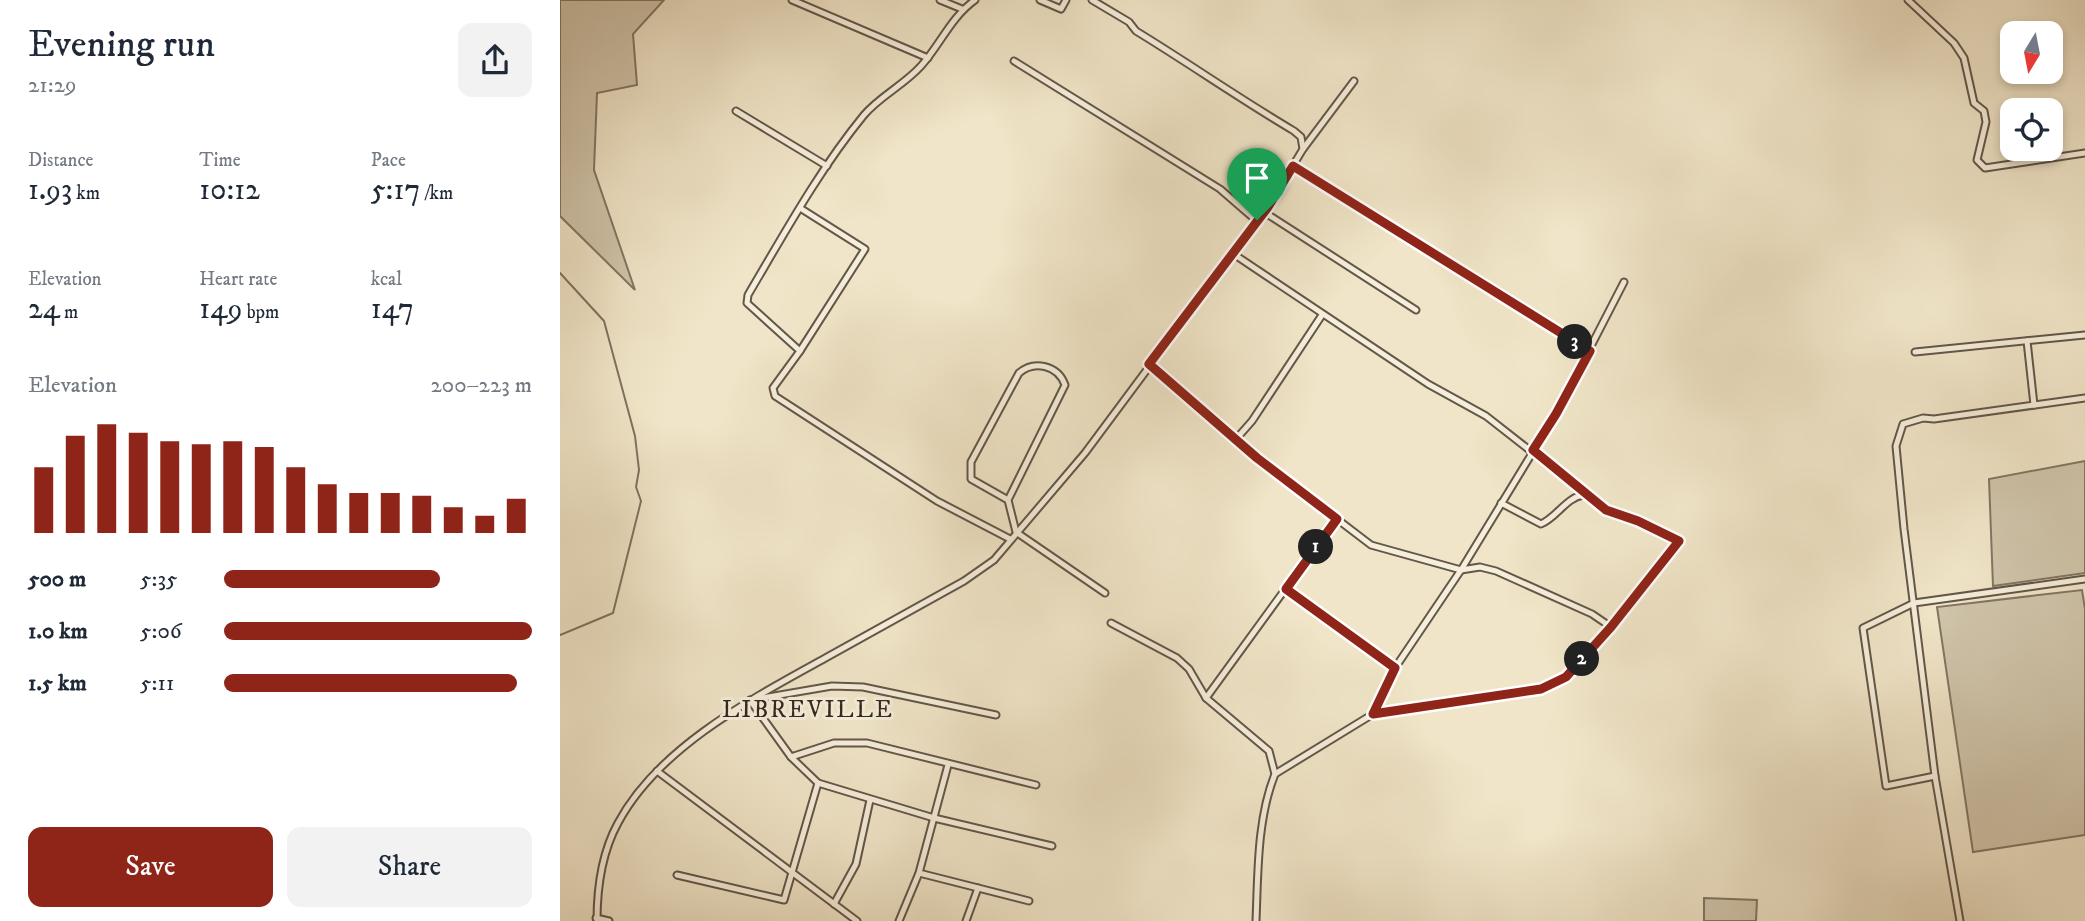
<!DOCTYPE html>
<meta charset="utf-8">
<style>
:root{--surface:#fff;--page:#f2f2f3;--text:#1f2937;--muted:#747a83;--accent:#8f2418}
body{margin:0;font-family:"IM FELL DW Pica",serif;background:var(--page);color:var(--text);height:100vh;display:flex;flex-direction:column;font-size:26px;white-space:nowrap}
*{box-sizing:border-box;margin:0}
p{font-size:23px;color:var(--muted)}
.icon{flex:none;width:38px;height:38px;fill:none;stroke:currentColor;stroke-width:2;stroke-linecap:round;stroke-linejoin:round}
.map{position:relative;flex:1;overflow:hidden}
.drawer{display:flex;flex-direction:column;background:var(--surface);width:560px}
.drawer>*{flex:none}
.needle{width:46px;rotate:190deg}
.fabs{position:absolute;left:1440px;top:21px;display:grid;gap:14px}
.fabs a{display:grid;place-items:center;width:63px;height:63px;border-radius:14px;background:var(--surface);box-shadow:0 4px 10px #0003;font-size:35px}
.pin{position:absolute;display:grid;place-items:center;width:60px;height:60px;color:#fff;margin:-72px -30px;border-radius:50% 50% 50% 0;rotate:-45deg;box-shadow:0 0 7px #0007}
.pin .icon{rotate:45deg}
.km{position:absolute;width:35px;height:35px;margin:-18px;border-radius:50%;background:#222;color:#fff;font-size:19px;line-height:35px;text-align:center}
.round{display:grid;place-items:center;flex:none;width:74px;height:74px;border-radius:14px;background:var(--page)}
.overview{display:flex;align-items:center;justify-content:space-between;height:119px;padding:0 28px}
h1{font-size:38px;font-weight:600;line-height:52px}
.metrics{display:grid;grid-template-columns:repeat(3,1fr);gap:10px;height:119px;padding:7px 28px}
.metrics div{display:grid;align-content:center}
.metrics b{font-size:30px;font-weight:600}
.metrics small{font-size:19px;font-weight:400}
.metrics p{font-size:19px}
.chart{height:196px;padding:14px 28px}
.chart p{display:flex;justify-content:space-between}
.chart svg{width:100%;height:126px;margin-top:7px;stroke:var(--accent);stroke-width:6}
.action{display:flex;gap:14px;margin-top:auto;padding:14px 28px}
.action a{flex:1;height:80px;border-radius:14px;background:var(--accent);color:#fff;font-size:28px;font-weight:600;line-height:80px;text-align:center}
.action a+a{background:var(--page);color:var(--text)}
ul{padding:0 28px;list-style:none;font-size:23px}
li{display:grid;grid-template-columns:112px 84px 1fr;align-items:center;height:52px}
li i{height:18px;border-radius:9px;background:var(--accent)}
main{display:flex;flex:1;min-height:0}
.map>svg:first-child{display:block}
.green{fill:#d0c5ab;stroke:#827664;stroke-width:2}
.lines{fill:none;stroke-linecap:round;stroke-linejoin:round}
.stream{stroke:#7f7261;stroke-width:2}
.street-casing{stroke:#645648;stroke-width:9}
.street{stroke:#f5eedb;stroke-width:5}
.route-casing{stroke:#fff;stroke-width:14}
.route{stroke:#8f2418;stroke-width:9}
.labels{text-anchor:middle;stroke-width:6;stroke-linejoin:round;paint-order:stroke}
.quarter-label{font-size:24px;letter-spacing:2px;fill:#35271e;stroke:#f5eedb}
</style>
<main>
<section class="drawer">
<div class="overview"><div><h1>Evening run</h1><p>21:29</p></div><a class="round"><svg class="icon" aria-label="share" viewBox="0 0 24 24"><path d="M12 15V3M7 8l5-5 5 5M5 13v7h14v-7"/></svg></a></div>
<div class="metrics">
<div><p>Distance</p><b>1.93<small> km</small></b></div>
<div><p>Time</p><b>10:12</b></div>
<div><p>Pace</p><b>5:17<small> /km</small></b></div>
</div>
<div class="metrics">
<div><p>Elevation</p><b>24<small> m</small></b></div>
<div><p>Heart rate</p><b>149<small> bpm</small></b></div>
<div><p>kcal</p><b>147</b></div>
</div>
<div class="chart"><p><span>Elevation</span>200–223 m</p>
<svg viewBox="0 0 160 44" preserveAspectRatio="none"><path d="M5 44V21M15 44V10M25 44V6M35 44V9M45 44V12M55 44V13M65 44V12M75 44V14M85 44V21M95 44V27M105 44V30M115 44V30M125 44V31M135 44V35M145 44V38M155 44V32"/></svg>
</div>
<ul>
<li><b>500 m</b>5:35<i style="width:70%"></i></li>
<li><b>1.0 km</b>5:06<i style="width:100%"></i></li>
<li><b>1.5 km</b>5:11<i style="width:95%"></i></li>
</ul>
<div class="action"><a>Save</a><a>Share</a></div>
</section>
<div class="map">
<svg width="1525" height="921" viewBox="0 0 1525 921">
<rect width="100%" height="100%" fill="#f0e5c8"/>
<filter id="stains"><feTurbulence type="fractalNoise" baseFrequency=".00286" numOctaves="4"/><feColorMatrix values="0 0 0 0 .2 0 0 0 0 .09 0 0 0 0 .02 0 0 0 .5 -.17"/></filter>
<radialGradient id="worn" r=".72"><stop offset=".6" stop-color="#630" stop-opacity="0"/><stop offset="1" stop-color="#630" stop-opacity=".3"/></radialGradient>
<g class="green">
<polygon points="0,0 104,0 73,34 77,85 37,93 34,170 75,290 0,216"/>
<polygon points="1525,461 1525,573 1433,586 1429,479"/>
<polygon points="1522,590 1525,609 1525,835 1413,852 1377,607"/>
<polygon points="1144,898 1197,900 1196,921 1144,921"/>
</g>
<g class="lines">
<polyline class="stream" points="0,273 44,321 75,436 79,470 76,487 81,501 53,613 0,635"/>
<g class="street-casing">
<g id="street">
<polyline points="232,0 368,58"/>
<polyline points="380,0 402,9"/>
<path d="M 415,0 C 391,17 380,45 361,66 C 344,85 320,96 304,115 C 259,170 224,234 188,295 L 187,303 L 240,351 L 213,388 L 215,396 L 377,501 L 450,539"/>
<polyline points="480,0 501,9 506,0"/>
<path d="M 532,0 L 569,22 L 576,31 C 630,64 680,99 734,131 L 741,137 L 743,149"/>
<polyline points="1348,0 1394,43 1404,58 1414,103 1424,111 1426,122 1417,160 1425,168 1525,153"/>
<polyline points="454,61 660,189 697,221"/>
<polyline points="176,111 267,166"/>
<polyline points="734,166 1030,350"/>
<polyline points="704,212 856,310"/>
<polyline points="672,253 868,384 926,416 1046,510 1078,521 1119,541 1051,627 1005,677 981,689 813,714"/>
<polyline points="1467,341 1474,405"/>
<polyline points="240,351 305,249 240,208"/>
<polyline points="1355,352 1525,335"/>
<polyline points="589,364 697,458 811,545 901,570 920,567 936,571 1032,614 1051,627"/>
<polyline points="677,438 692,421 762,315"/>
<path d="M 448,500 L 411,479 L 411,462 L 459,373 C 474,360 498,365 505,385 L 448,500 L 456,532 L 545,593"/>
<path d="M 941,503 L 981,524 C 997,517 1006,498 1023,495"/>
<polyline points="726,589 835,668"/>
<polyline points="551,623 617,658 629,669 646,698 709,751 715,774"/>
<polyline points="646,698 777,518"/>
<polyline points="436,715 303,687 272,686 190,700 231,757 258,783 374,818 492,846"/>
<polyline points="231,757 274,743 307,743 476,785"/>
<polyline points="97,771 297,921"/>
<polyline points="1375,776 1326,786 1303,628 1354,603 1525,579"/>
<polyline points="359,873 469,901"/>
<polyline points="117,875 224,900 258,783"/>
<polyline points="274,904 296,864 310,800"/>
<polyline points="36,918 49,921"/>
<path d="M 37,921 C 37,888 42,852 58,823 C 99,746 195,697 269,656 C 314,631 359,606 404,581 L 434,560 L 525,453 L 708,207 L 743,149 L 794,81"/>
<polyline points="339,921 359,873 388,765"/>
<polyline points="406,921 418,888"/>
<path d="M 696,921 C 698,873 697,819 715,774 L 813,714 L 835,668 L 901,570 L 996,414 L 1064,282"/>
<polyline points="1400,921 1375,776 1344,529 1336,446 1343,424 1363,418 1374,419 1525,398"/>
</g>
</g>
<use href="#street" class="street"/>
</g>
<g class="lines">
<g class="route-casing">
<polygon id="route" points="733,166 1030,351 996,414 973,450 1046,510 1078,521 1119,541 1051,627 1006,677 981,689 813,714 835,668 726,589 777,519 697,458 589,364 708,207"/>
</g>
<use href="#route" class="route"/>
</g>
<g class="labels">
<g class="quarter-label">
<text x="248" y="717">LIBREVILLE</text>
</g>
</g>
<rect width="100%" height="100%" filter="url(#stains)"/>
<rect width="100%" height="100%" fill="url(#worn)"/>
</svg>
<div class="fabs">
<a><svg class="needle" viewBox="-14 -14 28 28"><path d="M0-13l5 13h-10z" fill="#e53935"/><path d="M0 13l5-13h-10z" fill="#747a83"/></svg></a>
<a><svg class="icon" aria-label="locate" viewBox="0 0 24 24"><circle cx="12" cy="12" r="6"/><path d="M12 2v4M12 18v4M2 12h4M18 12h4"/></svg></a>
</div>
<div class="pin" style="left:697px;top:220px;background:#1e9e55"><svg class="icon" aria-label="arrive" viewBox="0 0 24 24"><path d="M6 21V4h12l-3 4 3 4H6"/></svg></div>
<b class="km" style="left:756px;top:547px">1</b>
<b class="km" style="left:1022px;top:659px">2</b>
<b class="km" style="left:1015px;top:342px">3</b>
</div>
</main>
